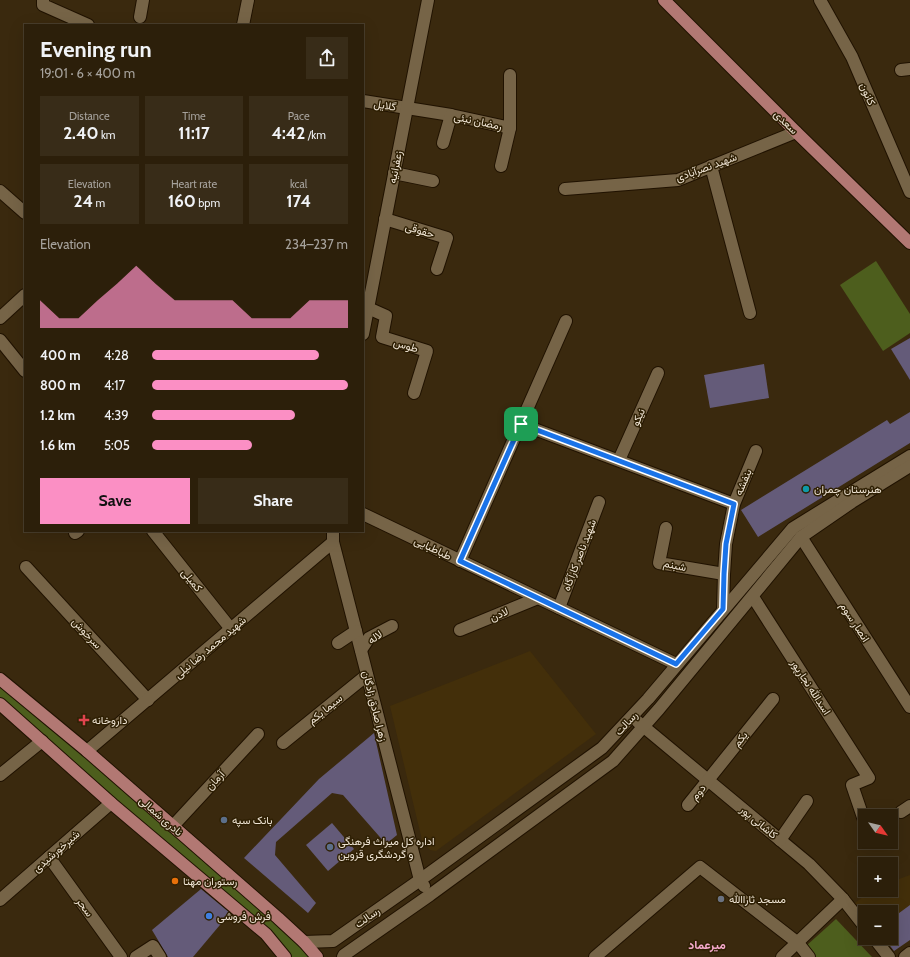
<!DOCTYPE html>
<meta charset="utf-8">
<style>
:root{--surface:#2c1f0a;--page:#382c18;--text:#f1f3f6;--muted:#a6a29c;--line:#483d2b;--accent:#fb8fc4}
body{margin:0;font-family:Cabin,Vazirmatn,sans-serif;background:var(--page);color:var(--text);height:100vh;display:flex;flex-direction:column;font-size:15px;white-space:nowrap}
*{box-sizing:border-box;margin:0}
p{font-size:13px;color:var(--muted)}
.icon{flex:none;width:22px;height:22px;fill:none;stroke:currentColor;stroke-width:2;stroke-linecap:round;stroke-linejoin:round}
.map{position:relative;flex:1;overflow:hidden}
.sheet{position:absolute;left:24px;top:24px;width:340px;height:508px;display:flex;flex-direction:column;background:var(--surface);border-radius:0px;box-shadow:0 4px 16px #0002,0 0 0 1px var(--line)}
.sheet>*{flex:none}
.needle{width:26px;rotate:124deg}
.buttons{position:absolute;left:858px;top:809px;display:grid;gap:8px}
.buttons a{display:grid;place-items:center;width:40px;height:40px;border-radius:0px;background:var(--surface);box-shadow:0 4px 16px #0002,0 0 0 1px var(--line);font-size:20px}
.pin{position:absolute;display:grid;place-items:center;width:34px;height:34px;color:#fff;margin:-17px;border-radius:8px;box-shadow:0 2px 6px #0006}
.round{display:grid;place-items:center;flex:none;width:42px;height:42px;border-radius:0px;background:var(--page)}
.headline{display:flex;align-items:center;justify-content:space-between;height:68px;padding:0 16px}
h1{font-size:22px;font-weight:800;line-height:30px}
.metrics{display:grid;grid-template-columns:repeat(3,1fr);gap:6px;height:68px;padding:4px 16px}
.metrics div{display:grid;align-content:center;border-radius:0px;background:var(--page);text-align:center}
.metrics b{font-size:17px;font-weight:800}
.metrics small{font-size:11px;font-weight:400}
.metrics p{font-size:11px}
.chart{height:112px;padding:8px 16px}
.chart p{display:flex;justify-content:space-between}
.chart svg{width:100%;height:72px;margin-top:4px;fill:var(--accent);opacity:.7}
.cta{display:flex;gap:8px;margin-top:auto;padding:8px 16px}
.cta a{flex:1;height:46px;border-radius:0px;background:var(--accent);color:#111;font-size:16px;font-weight:800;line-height:46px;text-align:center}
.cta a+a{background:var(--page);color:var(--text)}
ul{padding:0 16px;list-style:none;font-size:13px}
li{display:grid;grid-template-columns:64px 48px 1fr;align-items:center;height:30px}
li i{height:10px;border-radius:5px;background:var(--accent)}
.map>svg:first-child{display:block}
.built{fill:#432f0a}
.green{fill:#4d5e1d}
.building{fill:#645b79}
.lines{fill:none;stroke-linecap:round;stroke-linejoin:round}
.minor-casing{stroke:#201200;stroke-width:14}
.major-casing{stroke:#201200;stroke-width:14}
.minor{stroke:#766447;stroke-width:12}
.major{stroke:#b27873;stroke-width:12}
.route-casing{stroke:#fff;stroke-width:8}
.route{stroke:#1a73e8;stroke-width:5}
.culture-dot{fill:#0f9aa8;stroke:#2f2004;stroke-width:1.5}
.health-dot{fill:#e0444e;stroke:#2f2004;stroke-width:1.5}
.service-dot{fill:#5c6f8a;stroke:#2f2004;stroke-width:1.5}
.food-dot{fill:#e8710a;stroke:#2f2004;stroke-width:1.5}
.worship-dot{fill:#6b7280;stroke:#2f2004;stroke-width:1.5}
.shop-dot{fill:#3f7fe0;stroke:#2f2004;stroke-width:1.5}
.labels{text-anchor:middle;stroke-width:3;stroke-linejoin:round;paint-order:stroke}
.street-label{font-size:11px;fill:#efe4d4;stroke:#2f2004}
.poi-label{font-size:11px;fill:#efe4d4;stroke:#2f2004;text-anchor:start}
.neighbourhood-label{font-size:12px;font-weight:bold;fill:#f5a9cc;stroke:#2f2004}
</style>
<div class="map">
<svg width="910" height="957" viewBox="0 0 910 957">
<rect width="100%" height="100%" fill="#3a290e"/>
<g class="built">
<polygon points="530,651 596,734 436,851 430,850 422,840 390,706"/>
<polygon points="910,875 910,940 894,951 883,938 891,938 891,912 865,912 865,916 855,903 872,890 891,890 891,882"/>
</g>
<g class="green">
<polygon points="876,261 910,314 910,333 883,351 840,285"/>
<polygon points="0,679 317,957 285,957 0,704"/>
<polygon points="836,919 872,957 814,957 806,946"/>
</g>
<g class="building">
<polygon points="910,338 910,380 891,349"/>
<polygon points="764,364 769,398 710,408 704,375"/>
<polygon points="910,412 910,443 758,537 741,510 887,420 890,424"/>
<polygon points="374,733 397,835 386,844 343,795 332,793 276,842 275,855 316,903 308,913 244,858 319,779"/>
<polygon points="332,823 354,849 328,871 306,845"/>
<polygon points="201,889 230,913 193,957 168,957 152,930"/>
<polygon points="910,905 910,940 894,951 884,938 891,938 891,919"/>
</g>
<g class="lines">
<g class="minor-casing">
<g id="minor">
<polyline points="43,0 43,5 88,25"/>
<polyline points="820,0 852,57 910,192"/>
<polyline points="140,17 143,0"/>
<polyline points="243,25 248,0"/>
<polyline points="901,70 910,69"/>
<polyline points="363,101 451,115 510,128 501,166"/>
<polyline points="510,128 510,75"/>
<polyline points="443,143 451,115"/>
<polyline points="711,166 750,313"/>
<polyline points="394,173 433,181"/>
<polyline points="565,189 678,180 796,132"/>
<polyline points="0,191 25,213"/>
<polyline points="385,219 447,238 437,269"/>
<polyline points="368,308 386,316 382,337 427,351 414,393"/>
<polyline points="0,318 25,295"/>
<polyline points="363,334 428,0"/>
<polyline points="0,340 25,371"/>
<polyline points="521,424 734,504"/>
<polyline points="619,460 658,373"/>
<polyline points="363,514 676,664"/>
<polyline points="666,528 659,563 724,574"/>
<polyline points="153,531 231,629"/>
<polyline points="333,531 333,542 420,880 424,886"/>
<polyline points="75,533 78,531"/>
<polyline points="801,537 910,707"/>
<polyline points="460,561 566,321"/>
<polyline points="26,567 148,700"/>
<polyline points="753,597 869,778 852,785 865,823"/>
<polyline points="559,608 599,502"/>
<polyline points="723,609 724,574 726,544 734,504 756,451"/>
<polyline points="460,630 538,598"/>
<polyline points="338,643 356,631"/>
<polyline points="361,650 369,638 392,626"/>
<polyline points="638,722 809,864 843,899 865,927"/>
<polyline points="283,743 367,675"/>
<polyline points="87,751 333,542"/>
<polyline points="0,775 42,741"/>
<polyline points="688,805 773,699"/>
<polyline points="901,812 910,806"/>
<polyline points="173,826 258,734"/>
<polyline points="780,840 807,801"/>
<polyline points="49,857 121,957"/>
<polyline points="0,900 111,803"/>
<polyline points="874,938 889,957"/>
<polyline points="304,942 333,941 420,880 602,748 648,699 793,528 910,456"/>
<polyline points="136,957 153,946 160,957"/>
<polyline points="343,957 344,955 430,895 613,761 659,709 801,537 852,502 910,466"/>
<polyline points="595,957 700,867 798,943 809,957"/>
<polyline points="782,957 843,899"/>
<polyline points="905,957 910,953"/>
</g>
</g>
<g class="major-casing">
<g id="major">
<polyline points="664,0 796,132 910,243"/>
<polyline points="0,679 87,751 278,918 304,942 317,957"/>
<polyline points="0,704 111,803 266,934 285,957"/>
</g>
</g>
<use href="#minor" class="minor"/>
<use href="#major" class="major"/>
</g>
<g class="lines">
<g class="route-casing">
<polygon id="route" points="521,424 734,504 726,544 724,574 723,609 676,664 460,561"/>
</g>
<use href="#route" class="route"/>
</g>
<circle class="culture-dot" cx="806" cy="489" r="4"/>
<path class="health-dot" d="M82 714h4v4h4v4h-4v4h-4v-4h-4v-4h4z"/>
<g class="service-dot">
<circle cx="224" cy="820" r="4"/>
<circle cx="330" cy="847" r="4"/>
</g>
<circle class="food-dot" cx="175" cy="881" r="4"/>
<circle class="worship-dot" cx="721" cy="899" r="4"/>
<circle class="shop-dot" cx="209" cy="916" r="4"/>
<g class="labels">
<g class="street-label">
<text transform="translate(868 94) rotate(67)" y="4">کانون</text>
<text transform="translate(385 105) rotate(10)" y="4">گلایل</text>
<text transform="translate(478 121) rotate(12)" y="4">رمضان نبئی</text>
<text transform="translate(786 122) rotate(45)" y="4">سعدی</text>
<text transform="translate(395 167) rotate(-79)" y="4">زعفرانیه</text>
<text transform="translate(706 167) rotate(-20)" y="4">شهید نصرآبادی</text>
<text transform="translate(420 230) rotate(17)" y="4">حقوقی</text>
<text transform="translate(406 345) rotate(17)" y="4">طوس</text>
<text transform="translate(638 417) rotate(-66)" y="4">نیکو</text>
<text transform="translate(743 482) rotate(-67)" y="4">بنفشه</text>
<text transform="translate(433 548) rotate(26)" y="4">طباطبایی</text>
<text transform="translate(579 555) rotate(-69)" y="4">شهید ناصر کارآگاه</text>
<text transform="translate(675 565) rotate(12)" y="4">شبنم</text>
<text transform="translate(192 580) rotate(51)" y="4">کمیلی</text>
<text transform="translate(499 614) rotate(-23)" y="4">لادن</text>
<text transform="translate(855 622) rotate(57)" y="4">انصار سوم</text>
<text transform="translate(87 633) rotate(47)" y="4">سرخوش</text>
<text transform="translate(375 637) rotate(-35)" y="4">لاله</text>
<text transform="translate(210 647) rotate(-40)" y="4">شهید محمد رضا نیلی</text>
<text transform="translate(811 687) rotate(57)" y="4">اسدالله نجارپور</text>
<text transform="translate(375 706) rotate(76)" y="4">زهرا صادق زادگان</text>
<text transform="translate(325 709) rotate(-39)" y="4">سیما یکم</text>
<text transform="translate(626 723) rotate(-47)" y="4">رسالت</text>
<text transform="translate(740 739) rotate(-52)" y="4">یکم</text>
<text transform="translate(215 780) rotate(-47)" y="4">آرمان</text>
<text transform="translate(698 792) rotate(-50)" y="4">دوم</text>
<text transform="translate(161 816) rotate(41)" y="4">نادری شمالی</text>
<text transform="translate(759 822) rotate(40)" y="4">کاشانی پور</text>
<text transform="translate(56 851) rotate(-41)" y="4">شیرخورشیدی</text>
<text transform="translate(85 907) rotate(54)" y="4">سحر</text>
<text transform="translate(367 917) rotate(-35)" y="4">رسالت</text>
</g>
<g class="poi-label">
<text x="814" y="493">هنرستان چمران</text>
<text x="92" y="724">داروخانه</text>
<text x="232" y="824">بانک سپه</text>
<text x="338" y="845">اداره کل میراث فرهنگی<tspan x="338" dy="13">و گردشگری قزوین</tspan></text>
<text x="183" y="885">رستوران مهتا</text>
<text x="729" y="903">مسجد ثاراالله</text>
<text x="217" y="920">فرش فروشی</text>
</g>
<g class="neighbourhood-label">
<text x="707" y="949">میرعماد</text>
</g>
</g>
</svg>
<div class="buttons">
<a><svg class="needle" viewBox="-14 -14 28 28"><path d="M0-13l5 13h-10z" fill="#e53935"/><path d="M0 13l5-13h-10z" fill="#a6a29c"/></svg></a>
<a>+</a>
<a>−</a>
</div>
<div class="pin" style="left:521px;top:424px;background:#1e9e55"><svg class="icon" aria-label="arrive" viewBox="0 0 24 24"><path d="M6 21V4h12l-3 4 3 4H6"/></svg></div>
<section class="sheet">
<div class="headline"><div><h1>Evening run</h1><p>19:01 · 6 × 400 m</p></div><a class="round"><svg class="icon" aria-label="share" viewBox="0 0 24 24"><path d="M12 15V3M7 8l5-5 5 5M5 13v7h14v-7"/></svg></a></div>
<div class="metrics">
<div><p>Distance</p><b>2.40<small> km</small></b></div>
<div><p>Time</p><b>11:17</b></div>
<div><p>Pace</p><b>4:42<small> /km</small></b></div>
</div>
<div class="metrics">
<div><p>Elevation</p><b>24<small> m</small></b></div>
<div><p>Heart rate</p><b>160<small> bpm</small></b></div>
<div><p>kcal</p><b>174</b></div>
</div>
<div class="chart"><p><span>Elevation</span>234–237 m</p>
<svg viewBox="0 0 160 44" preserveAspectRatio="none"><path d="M0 44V27L10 38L20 38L30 27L40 17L50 6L60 17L70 27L80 27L90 27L100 27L110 38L120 38L130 38L140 27L150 27L160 27V44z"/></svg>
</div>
<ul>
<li><b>400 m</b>4:28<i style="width:85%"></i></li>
<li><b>800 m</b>4:17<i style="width:100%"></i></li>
<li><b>1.2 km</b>4:39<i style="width:73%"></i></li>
<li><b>1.6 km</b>5:05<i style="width:51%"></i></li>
</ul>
<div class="cta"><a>Save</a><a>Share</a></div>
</section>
</div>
